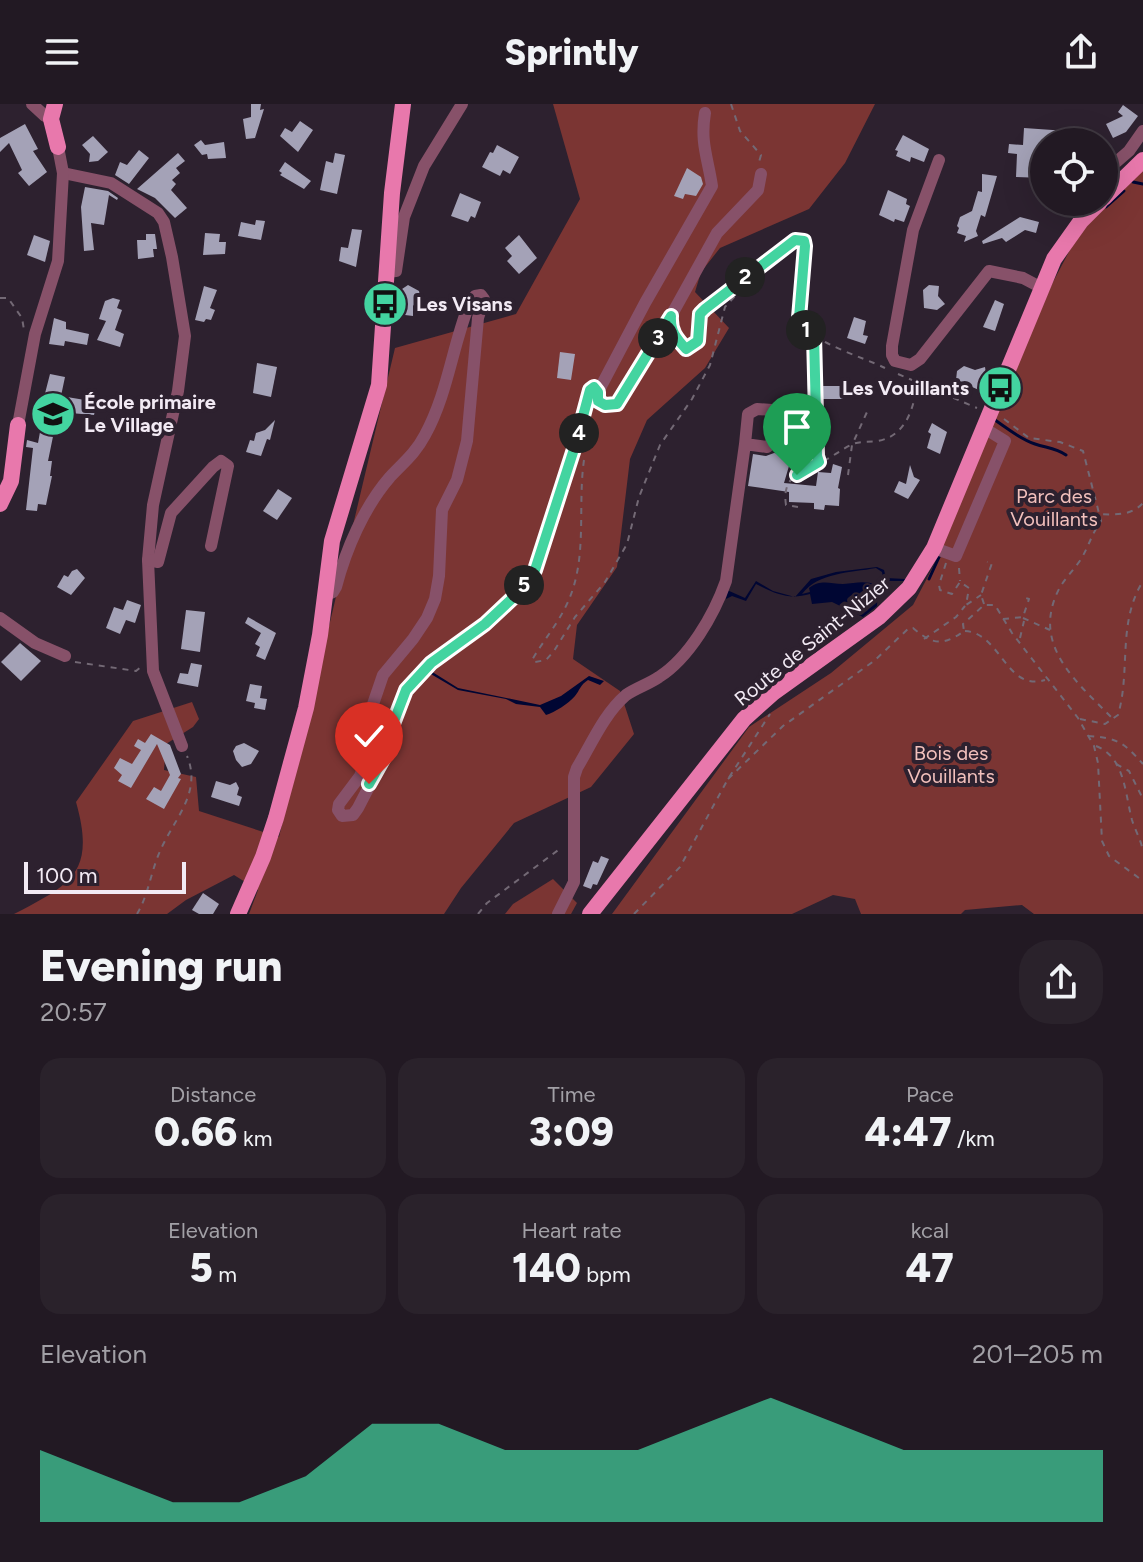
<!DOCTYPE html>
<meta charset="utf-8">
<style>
:root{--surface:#221923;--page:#2a222b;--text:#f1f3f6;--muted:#a2a0a6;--line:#3f3841;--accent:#43d4a0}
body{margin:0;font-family:Figtree,sans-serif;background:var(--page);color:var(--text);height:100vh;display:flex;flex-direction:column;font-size:30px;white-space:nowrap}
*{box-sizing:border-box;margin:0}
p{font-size:26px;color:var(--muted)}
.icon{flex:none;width:44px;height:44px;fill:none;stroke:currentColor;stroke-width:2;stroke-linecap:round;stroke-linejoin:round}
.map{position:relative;height:810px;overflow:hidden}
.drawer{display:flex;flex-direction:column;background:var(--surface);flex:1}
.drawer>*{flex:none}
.controls{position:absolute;left:1030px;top:24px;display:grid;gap:16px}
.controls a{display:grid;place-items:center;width:88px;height:88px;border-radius:50%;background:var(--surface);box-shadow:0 8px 32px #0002,0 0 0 2px var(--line);font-size:40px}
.scale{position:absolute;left:24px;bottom:20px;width:162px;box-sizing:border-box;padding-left:8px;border:4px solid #f2eaf4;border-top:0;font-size:22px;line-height:28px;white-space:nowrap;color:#f2eaf4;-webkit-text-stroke:6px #2d212f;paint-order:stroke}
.pin{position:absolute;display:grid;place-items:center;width:68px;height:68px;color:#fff;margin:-82px -34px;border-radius:50% 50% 50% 0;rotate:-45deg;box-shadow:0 0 8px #0007}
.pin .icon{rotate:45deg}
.km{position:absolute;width:40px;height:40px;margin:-20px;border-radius:50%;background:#222;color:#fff;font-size:22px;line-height:40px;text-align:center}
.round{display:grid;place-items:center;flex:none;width:84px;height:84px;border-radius:32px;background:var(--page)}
.summary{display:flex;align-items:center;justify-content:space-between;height:136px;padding:0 40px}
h1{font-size:44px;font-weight:800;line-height:60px}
.figures{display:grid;grid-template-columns:repeat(3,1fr);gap:12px;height:136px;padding:8px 40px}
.figures div{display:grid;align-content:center;border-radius:20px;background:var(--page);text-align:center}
.figures b{font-size:40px;font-weight:800}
.figures small{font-size:22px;font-weight:400}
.figures p{font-size:22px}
.chart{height:224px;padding:16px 40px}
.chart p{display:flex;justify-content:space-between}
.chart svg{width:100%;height:144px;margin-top:8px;fill:var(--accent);opacity:.7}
header{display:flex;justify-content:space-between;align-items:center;height:104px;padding:0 40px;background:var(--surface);font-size:36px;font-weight:800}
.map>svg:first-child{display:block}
.green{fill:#7b3533}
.water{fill:#000633;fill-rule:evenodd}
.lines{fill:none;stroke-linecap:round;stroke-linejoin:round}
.stream{stroke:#000633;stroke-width:3}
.building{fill:#a4a2b7}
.path{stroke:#736975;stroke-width:2;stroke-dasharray:6 6;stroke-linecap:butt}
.minor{stroke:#875169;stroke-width:12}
.major{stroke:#e878ac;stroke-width:16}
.route-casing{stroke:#fff;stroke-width:16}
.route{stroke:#43d4a0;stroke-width:10}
.labels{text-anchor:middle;stroke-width:8;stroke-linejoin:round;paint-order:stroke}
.poi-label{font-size:20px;font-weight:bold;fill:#f2eaf4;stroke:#2d212f;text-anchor:start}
.park-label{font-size:20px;fill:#f2c0bc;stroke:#2d212f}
.street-label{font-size:20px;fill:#f2eaf4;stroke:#2d212f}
</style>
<header><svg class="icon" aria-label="menu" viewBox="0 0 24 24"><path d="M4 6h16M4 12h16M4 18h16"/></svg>Sprintly<svg class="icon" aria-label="share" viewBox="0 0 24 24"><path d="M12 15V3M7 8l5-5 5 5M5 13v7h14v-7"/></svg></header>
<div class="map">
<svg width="1143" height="810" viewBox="0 0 1143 810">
<rect width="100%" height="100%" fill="#2d212f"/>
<g class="green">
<path d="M 553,0 L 875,0 L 845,59 L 809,105 L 720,144 L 701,168 L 695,188 L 729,224 L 705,264 L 647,316 L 630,355 L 617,463 L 577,521 L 573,555 L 620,587 L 634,630 L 591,683 L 514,719 L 461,784 L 444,810 L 249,810 L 258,786 L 234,771 L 186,796 L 167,810 L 14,810 C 71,780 96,769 76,698 L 133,617 L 192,598 L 199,615 L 193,623 L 166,640 L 164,666 L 196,673 L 199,707 L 279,733 L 395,244 L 516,210 L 580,95 Z"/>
<polygon points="1143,66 1143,810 1034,810 1022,801 965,806 961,810 861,810 855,795 833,791 792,810 612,810 749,623 831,569 913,501 936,457 997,307 1052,180 1072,142 1090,118"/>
<polygon points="553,775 577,799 571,810 505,810 513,800"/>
</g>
<g class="water">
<path d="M 877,463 L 884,466 L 886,474 L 905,475 L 905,477 L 885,477 L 878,483 L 877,502 L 863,513 L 832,498 L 812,500 L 810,490 C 789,496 775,490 756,480 L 746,497 L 732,492 L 726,495 L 727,486 L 745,494 L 756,477 L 773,487 L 795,493 L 811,475 L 836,468 ZM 876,464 L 882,468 L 883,473 L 877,481 C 864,476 856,479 843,480 C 830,480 821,475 809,484 L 810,488 L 802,490 C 819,468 850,469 876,464 Z"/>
<path d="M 426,564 L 458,584 L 540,601 L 561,592 L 589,572 L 604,577 L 600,581 L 588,576 C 580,581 580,586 575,592 C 568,600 555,608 546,611 L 540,603 L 516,600 L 506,595 L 458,586 L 424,566 Z"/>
</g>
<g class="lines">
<g class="stream">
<polyline points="1133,78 1143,80"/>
<polyline points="1106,103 1124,87"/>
<path d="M 995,316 C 1008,325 1020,335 1035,340 C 1047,344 1056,344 1066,351"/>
<polyline points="929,475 940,451"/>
</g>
</g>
<g class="building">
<polygon points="251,0 261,0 260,6 264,5 255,34 246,35 243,15 251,13"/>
<polygon points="1123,1 1138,12 1126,28 1113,34 1106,20 1123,12 1118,8"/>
<polygon points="300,17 313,26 298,48 280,32 285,24 292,28"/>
<polygon points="25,20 38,45 33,47 47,68 29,82 18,69 22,66 9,39 0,48 0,34"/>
<polygon points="1024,24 1067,27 1068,24 1105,37 1044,38 1044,74 1016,73 1017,50 1008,49 1009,40 1023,41"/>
<polygon points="903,31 929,45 924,58 911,53 910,58 896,52 898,47 895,46"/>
<polygon points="93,32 108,48 98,57 89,58 90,50 82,41"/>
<polygon points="201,36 205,41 224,38 226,54 208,55 207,50 202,51 194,41"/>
<polygon points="497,41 519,53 510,70 503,66 500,72 482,63 490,48 493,49"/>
<polygon points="139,46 149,54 129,80 115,71 120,58 127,61"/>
<polygon points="178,49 185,57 176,64 180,69 172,76 176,80 171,86 187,104 175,114 155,94 137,85"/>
<polygon points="335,49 345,51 337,90 320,86 326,57 333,59"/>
<polygon points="285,58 311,77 304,85 280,71 282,69 279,67"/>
<polygon points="687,64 701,73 703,80 696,92 685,90 683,95 674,92"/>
<polygon points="982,70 997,72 985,113 981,111 976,127 978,132 964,138 966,132 957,129 959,124 957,122 960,113 972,107 978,87 982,88"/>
<polygon points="85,83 108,87 118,94 117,96 109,91 104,121 91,119 94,146 84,147 81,103"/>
<polygon points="888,86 907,95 906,100 910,102 904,118 895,115 894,118 879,111"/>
<polygon points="460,89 481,98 475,114 471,112 468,118 451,112"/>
<polygon points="1020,113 1039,118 1036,129 1025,126 1006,138 1002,134 983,140 982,137"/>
<polygon points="256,116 265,117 261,136 238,132 241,118 255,121"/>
<polygon points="352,125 362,126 356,163 339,157 341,143 348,144"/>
<polygon points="205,129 220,130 219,138 226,138 225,150 203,151"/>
<polygon points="146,130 155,130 157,145 153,145 154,153 138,155 137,136 146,136"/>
<polygon points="34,131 50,137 45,158 27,151"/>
<polygon points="519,131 537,154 519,170 507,157 512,152 505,144"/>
<polygon points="408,181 419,187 420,192 413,202 413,212 405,211 405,202 398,192 399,187"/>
<polygon points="929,181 939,182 938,192 945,200 937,206 924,204 923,186"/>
<polygon points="204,182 217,186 210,204 215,206 211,216 206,215 204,218 195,216"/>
<polygon points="113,194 120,196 117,204 122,206 115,226 124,230 120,243 97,236 106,217 99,215 105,197"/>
<polygon points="995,196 1004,200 995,227 983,223"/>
<polygon points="854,213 866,217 863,231 868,232 865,240 847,234"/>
<polygon points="54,214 66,218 66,225 89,230 87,241 65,237 64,242 49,240"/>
<polygon points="560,248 575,250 571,276 557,274"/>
<polygon points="257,259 277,263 271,293 253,289"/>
<polygon points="964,262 975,266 985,263 986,270 979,286 956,276 957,267"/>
<polygon points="50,270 65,273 61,292 97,298 94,311 58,308 48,357 52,357 50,372 52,372 46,401 38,400 37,407 26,406 33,344 26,343 27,336 38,339 44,306 41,305"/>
<polygon points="847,277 848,295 822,295 822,282 840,282"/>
<polygon points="799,293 811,294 810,305 806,305 802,335 782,332 785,314 804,305 799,304"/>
<polygon points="275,316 270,336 267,335 261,352 246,348 250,336 254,337 256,329 265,326"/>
<polygon points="932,319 947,328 940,350 927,344 931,330 928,328"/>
<polygon points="774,349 804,353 803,360 789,362 784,379 816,382 818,368 831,369 833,360 842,363 838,384 840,385 839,402 825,401 824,406 814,405 814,399 789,398 789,388 748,382 753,350 766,352"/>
<polygon points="910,361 914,373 920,376 908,395 894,388 899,377 906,380"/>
<polygon points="278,385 292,394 277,416 263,407"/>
<polygon points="77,465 85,474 71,491 57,483 64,471 68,473 72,467"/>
<polygon points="127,496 141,501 135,519 126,516 120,530 106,524 114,503 123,506"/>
<polygon points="186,506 205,508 200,548 181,545"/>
<polygon points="248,513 276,529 265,556 256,552 260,543 255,540 261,529 245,519"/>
<polygon points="20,539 41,557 21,577 1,558"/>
<polygon points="191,559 202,561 198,583 177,579 180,569 188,570"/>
<polygon points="250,580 262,582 260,594 267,595 265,606 254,604 255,599 246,597"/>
<polygon points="151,630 170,641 181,670 178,674 181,675 164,705 146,695 154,683 161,687 170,671 157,640 131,684 118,677 122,671 114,664 120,654 132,660 141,646 134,642 138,635 145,639"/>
<polygon points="244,639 259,647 251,660 242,663 236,656 233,647 236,642"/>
<polygon points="216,677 230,681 236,678 239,684 237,691 242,693 239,702 211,693"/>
<polygon points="601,752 609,755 597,781 593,780 591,785 583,782 593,757 598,759"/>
<polygon points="203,789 219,800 213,810 199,810 192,806"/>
</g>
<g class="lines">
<g class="path">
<polyline points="731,0 740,27 761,51 759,58"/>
<path d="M 805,142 L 799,214 C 810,239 861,252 885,264"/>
<polyline points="0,194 8,194 22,214 24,226"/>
<path d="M 674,231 L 686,245 L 698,237 L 700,210 L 705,205 C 726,188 780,135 804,137 L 805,141"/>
<path d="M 814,231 L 817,352 L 819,358 C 831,355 841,345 853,340 C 861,337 869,338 878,337 C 909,331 915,299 918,272"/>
<polyline points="898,270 977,304"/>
<path d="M 1004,315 L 1029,334 L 1060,338 L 1083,347 L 1101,417 C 1091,431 1089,442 1081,455 C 1074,466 1065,474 1059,485 C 1030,542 1078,579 1114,616"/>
<path d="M 584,356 C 577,405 589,458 565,504 C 557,520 545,535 535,551 L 532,556 L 535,558 L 546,556 L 554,547 L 575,513 L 605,478 L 627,440 L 639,393 L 660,341 L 692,295 L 710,261 L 725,203 L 744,182 L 768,163 L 798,142 L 805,142"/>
<polyline points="848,371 852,341 867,308"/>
<path d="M 798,403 L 786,401 C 782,375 797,369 818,359"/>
<path d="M 1058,418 L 1064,420 C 1085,398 1121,423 1143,399"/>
<polyline points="946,459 939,481 940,486 952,490 960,478 969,484 966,501 981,491"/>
<polyline points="959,464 960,477"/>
<polyline points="984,500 981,491 992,459 987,458"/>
<polyline points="1023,514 1050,526"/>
<polyline points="1003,515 1023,513 1029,495 1026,494"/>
<path d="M 965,527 C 1001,529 1006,588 1045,576"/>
<polyline points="1020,534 1024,517"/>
<polyline points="924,535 956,513 965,502"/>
<polyline points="75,558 136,567 142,562"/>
<path d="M 1080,615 L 1105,620 L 1118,611 C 1131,566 1117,519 1143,477"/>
<path d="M 1088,632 C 1118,634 1123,638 1143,660"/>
<path d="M 1096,642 C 1125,653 1125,690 1132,716 C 1135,726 1141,736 1143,747"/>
<polyline points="1116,660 1129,667 1143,695"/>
<path d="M 728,675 L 783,622 L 874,557 L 909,524 L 913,524 C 932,540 942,543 964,527 L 963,520 L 984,501 L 995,501 L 1012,529 L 1078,614 L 1094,642 L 1098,659 L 1102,737 L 1109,752 L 1143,777"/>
<path d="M 137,810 C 149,790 151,766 161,745 C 175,714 202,688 187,652"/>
<polyline points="478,810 487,799 561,744"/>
<polyline points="634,810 680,763 728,675 770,610"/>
</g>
<g class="minor">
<polyline points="32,0 45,12 51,15"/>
<polyline points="939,56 913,126 892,242 892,251 895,257 911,261 920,255 989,167 1023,174 1042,184"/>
<polyline points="63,69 111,79 158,109 164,118 172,153 185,232 178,287 153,401 148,456 153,567 182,642"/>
<polyline points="1116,82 1107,66 1129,47 1143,27"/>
<polyline points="386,168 396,167 404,113 424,62 462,0"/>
<path d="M 598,288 L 645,199 L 712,82 C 708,54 700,39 705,9"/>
<polyline points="18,321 35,230 58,157 63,69 58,43"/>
<polyline points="934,444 956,452 1005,337 984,324"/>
<polyline points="148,456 158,458 171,409 213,363 221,357 228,362 211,442"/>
<path d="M 324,492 L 333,488 L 336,483 C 346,445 364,403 390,373 C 404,358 415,350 425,331 C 447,291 452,245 468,203 L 475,192 L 481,191 L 484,195 L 478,214 L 467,337 L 457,376 L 442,406 L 439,472 L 435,495 L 427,514 L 413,535 L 383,571 L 370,609 L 367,654 L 360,672 L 339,700 L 338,706 L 342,712 L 353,711 L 358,704 L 387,648 L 391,625 L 406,586 L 431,559 L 485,520 L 517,490 L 535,466 L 575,342 L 590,286 L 594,283 L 598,288 L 598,297 L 605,301 L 617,300 L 671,212 L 717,129 L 758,86 L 761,70"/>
<polyline points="0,514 35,539 65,552"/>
<path d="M 558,810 L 574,778 L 574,673 L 577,664 C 592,639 604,610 626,591 C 636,584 649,580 659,573 C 689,554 714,511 726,477 L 745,340 L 767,343 L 772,339 L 776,313 L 772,306 L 757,305 L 748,310 L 745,340"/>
</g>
<g class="major">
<polyline points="55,0 51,15 58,43"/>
<polyline points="1104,94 1143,56"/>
<polyline points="0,400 11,377 18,321"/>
<polyline points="238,810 263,753 276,714 306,604 320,531 332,437 379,281 392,89 403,0"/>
<polyline points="590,810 744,615 773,589 879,513 909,484 934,444 1054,155 1081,117 1100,98"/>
</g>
</g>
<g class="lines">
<g class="route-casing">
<path id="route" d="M 369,680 L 387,648 L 391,625 L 406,586 L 431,559 L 485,520 L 517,490 L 535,466 L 575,342 L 590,286 L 594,283 L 598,288 L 598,297 L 605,301 L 617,300 L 671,212 C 670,227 676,234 686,245 L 698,237 L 700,210 L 705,205 L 795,136 L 804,137 L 805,142 L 799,214 L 803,222 L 814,231 L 817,352 L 819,358 L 797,371"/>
</g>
<use href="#route" class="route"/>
</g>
<defs>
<g id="bus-disc" transform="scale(2.3)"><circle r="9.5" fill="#43d4a0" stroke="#2d212f"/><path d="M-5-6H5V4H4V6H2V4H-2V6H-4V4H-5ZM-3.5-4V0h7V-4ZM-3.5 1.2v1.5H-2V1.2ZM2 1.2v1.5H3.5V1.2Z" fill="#111"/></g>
<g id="school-disc" transform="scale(2.3)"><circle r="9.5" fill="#43d4a0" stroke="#2d212f"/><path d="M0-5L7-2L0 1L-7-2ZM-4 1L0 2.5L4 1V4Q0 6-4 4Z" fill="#111"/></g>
</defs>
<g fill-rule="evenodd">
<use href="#bus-disc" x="385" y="200"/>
<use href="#bus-disc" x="1000" y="284"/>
<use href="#school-disc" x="53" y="310"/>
</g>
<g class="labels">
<g class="poi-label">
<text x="416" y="207">Les Visans</text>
<text x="969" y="291" text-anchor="end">Les Vouillants</text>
<text x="84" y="305">École primaire<tspan x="84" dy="23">Le Village</tspan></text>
</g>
<g class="park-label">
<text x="1054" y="399">Parc des<tspan x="1054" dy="23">Vouillants</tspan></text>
<text x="951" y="656">Bois des<tspan x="951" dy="23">Vouillants</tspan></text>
</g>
<g class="street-label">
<text transform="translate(812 537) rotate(-39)" y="7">Route de Saint-Nizier</text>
</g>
</g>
</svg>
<div class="controls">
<a><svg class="icon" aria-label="locate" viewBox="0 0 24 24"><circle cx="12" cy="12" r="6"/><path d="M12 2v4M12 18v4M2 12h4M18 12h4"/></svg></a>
</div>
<div class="scale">100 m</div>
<div class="pin" style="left:797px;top:371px;background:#1e9e55"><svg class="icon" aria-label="arrive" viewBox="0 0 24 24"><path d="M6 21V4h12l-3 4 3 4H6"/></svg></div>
<div class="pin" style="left:369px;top:680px;background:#d93025"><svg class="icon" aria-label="check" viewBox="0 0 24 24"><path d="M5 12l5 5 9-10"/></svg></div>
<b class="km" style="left:806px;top:226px">1</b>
<b class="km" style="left:745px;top:173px">2</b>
<b class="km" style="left:658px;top:234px">3</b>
<b class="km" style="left:579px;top:329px">4</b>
<b class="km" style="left:524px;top:481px">5</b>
</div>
<section class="drawer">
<div class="summary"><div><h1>Evening run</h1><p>20:57</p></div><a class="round"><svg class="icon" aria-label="share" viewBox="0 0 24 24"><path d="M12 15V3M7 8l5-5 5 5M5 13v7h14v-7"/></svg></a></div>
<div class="figures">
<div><p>Distance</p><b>0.66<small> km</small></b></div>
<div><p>Time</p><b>3:09</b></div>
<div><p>Pace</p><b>4:47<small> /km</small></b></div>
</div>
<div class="figures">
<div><p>Elevation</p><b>5<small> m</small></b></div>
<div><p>Heart rate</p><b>140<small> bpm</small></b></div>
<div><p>kcal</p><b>47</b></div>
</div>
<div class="chart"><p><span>Elevation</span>201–205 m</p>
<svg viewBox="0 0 160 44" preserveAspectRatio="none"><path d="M0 44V22L10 30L20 38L30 38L40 30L50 14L60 14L70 22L80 22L90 22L100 14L110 6L120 14L130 22L140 22L150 22L160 22V44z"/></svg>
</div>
</section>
